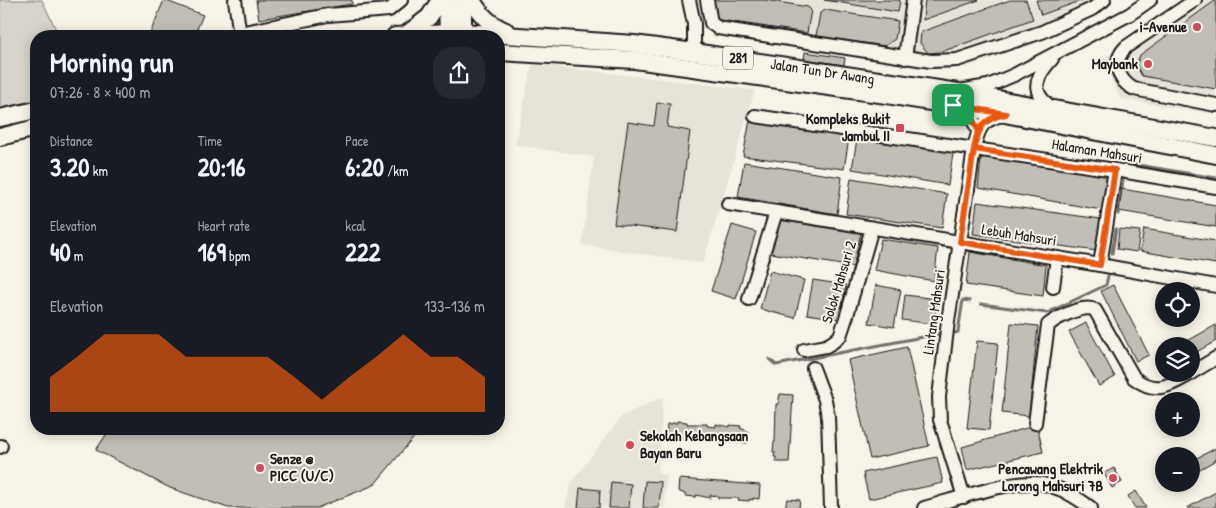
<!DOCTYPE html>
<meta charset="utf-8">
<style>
:root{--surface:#171b24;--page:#242831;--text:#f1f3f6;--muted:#9ea1a6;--accent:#ea580c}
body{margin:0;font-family:"Patrick Hand",sans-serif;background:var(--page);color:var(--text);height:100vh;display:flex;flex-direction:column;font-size:19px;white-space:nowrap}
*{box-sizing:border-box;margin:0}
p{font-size:16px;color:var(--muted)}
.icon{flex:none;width:28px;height:28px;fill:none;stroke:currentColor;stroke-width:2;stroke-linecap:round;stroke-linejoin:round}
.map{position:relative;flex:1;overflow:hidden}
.panel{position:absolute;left:30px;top:30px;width:475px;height:405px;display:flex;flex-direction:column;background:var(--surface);border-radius:20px;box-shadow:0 2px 12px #0003}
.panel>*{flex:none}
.fabs{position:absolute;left:1155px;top:282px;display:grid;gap:10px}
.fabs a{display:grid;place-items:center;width:45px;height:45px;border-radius:50%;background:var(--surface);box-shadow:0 2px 12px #0003;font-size:25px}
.pin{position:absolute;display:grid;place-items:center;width:42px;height:42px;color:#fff;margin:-21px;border-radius:10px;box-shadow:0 2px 8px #0006}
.round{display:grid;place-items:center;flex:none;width:52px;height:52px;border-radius:20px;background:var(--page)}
.head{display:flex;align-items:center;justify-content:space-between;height:85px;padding:0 20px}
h1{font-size:28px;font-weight:800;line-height:38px}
.stats{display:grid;grid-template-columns:repeat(3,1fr);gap:8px;height:85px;padding:5px 20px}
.stats div{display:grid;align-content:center}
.stats b{font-size:25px;font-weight:800}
.stats small{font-size:14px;font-weight:400}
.stats p{font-size:14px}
.chart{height:140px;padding:10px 20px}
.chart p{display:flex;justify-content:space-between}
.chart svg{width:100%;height:90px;margin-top:5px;fill:var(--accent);opacity:.7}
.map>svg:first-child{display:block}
.built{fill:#e6e3d9}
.green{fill:#d7d3cb;stroke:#7a7874}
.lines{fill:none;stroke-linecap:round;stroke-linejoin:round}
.stream{stroke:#72716c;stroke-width:3}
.building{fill:#c0beb5;stroke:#1c1c1c}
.minor-casing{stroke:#1c1c1c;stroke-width:16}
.major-casing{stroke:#1c1c1c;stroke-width:20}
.minor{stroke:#f7f3e8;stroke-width:12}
.major{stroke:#f7f3e8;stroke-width:16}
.route-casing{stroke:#fff;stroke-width:10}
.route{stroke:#ea580c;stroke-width:6}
.poi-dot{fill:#d1495b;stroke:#f7f3e8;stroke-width:2}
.labels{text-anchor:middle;stroke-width:4;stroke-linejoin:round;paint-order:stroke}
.shield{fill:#f7f3e8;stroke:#5e5c59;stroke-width:1}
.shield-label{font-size:14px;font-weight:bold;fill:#1c1c1c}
.poi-label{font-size:15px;font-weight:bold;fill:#1c1c1c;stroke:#f7f3e8;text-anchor:end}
.street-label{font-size:15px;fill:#1c1c1c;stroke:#f7f3e8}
</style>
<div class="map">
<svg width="1216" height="508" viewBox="0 0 1216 508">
<rect width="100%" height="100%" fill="#f7f3e8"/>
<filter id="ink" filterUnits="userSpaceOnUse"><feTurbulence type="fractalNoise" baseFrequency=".02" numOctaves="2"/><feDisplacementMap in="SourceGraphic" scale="10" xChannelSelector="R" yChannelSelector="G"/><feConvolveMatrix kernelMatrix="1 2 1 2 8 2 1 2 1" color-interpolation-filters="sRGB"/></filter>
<g filter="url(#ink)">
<g class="built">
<polygon points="698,0 1106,0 1103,12 986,61 966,67 944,70 714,36 702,12"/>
<polygon points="1184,0 1216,0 1216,114 1120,99 1103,59"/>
<polygon points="532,64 755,90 703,263 582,245 594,157 515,145"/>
<polygon points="663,397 658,474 667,475 664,508 565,508 571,483 622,416"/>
</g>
<polygon class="green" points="0,0 42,0 59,36 36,36 36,100 0,108"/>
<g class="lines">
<g class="stream">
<polyline points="1126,163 1216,178"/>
<polyline points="1118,214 1123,180"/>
<polyline points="1112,253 1116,229"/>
<polyline points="981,304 1047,313 1106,285 1108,276"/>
<polyline points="955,333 958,332 963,300 970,301"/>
<polyline points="769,359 776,365 938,334"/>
</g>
</g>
<g class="building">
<polygon points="164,0 203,15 194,36 149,36"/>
<polygon points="256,0 352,0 352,4 259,19"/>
<polygon points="711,0 765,0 808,7 811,10 807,33 714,19"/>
<polygon points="824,0 900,0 898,12"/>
<polygon points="925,0 979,0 923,20"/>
<polygon points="1010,0 1026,0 1033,19 941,52 928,53 920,43 921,32"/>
<polygon points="1036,0 1083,0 1041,15"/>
<polygon points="1216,0 1216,89 1142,76 1136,65 1140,55"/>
<polygon points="825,10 898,21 895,39 885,46 816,36 820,13"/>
<polygon points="805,52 845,58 844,65 804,59"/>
<polygon points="657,103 670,104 667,127 690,131 677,232 614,224 628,122 654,126"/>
<polygon points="750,120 850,132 844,169 743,156"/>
<polygon points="858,133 954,148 948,185 852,169"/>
<polygon points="987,155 1107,175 1102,210 978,188 981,159"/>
<polygon points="744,162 842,177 837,214 738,197"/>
<polygon points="851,178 947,194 942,228 846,214"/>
<polygon points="1122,189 1216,205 1216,227 1119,211"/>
<polygon points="977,202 1101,219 1097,251 973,234"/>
<polygon points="780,220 861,233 853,267 771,253"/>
<polygon points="732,225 756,232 736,299 711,291"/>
<polygon points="1119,229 1140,231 1137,252 1117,249"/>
<polygon points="1144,229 1216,241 1216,264 1140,251"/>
<polygon points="881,239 938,248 934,281 874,270"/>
<polygon points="970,252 1046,265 1043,296 966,285"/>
<polygon points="770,271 804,280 795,318 760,309"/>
<polygon points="813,280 846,285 840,319 807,314"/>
<polygon points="876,285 901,290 894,327 869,323"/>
<polygon points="1113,285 1149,355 1136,361 1101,291"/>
<polygon points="905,295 937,299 934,324 902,320"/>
<polygon points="1011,323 1038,326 1029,416 1002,413"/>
<polygon points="1086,323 1115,377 1099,386 1069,332"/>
<polygon points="1216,325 1216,341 1191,355 1191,346 1183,346 1182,344"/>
<polygon points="977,341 998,343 989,430 967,428"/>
<polygon points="907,347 929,446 870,459 848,360"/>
<polygon points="780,394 793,395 789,462 776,462 776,457 774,457 775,452 773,452 774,442 775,442 776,404 778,404"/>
<polygon points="677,421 687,422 687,424 707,424 707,426 716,427 716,424 730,427 730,425 741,426 740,428 748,431 747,443 666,437 667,424 672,424 672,423 677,423"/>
<polygon points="1037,425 1043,452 967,470 962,447"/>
<polygon points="110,429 421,429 374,485 317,508 228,508 170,488 96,450"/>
<polygon points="1216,448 1216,460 1191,474 1191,461"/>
<polygon points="937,457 943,483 869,499 863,473"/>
<polygon points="1114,468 1122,482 1112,488 1104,473"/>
<polygon points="679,479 760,485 759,499 753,498 753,500 749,499 749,501 738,500 739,498 718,498 718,496 710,495 710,498 696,495 696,497 685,496 685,494 678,491"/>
<polygon points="645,481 661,482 659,508 643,508"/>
<polygon points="611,482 631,484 629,508 609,508"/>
<polygon points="580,488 600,490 599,508 578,508"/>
<polygon points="1136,491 1146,508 1135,508 1128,496"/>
<polygon points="1216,492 1216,506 1212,508 1187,508"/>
<polygon points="787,499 800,500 799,508 785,508"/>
</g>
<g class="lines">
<g class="minor-casing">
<g id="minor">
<polyline points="235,0 240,36"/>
<polyline points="689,0 694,24 694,52"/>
<polyline points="707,0 711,23 718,28 931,61 957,60 1042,32 1092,9 1104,0"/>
<path d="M 1195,0 L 1126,47 C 1112,61 1117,80 1134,89 L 1216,105"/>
<polyline points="240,33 328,15 389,10 401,0"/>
<polyline points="905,58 913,0"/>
<polyline points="965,90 988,86 1014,75 1130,14 1150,0"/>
<polyline points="958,107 971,116 978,130"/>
<path d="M 1052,109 C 1049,105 1043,101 1040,96 C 1032,82 1043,69 1052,59"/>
<polyline points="755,116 1115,170 1216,187"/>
<polyline points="728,204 1100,265 1216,286"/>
<polyline points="1100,265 1115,170"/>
<polyline points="1053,287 1057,258"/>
<polyline points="749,299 776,212"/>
<polyline points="804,350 826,346 833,342 840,336 847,315 872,228"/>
<polyline points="813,368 825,400 828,416 831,508"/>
<polyline points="1191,373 1216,358"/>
<path d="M 1035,423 L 1048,325 C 1058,317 1084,304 1095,310 L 1134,378 C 1156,395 1169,386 1190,374"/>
<polyline points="0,447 1,446"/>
<path d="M 964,497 L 940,420 L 939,397 L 948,321 L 974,149 C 978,129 981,120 1003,115"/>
<path d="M 924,508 C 953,500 1015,478 1043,484 C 1062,488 1076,497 1091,508"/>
</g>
</g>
<g class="major-casing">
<g id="major">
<polyline points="447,0 448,36"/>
<polyline points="463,0 463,36"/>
<path d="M 472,0 C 480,15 490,25 506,31"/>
<polyline points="407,34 429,17 440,0"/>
<path id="s1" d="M 395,36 L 463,32 L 634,44 L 694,52 L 958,92 L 1216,138"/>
<polyline points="499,52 635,60 887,95 1005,114 1216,155"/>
<polyline points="0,118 36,110"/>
<polyline points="0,137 36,128"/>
</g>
</g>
<use href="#minor" class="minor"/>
<use href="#major" class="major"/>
</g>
</g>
<g class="lines" filter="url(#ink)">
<g class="route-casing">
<path id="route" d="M 953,105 L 964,110 L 971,116 L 978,130 L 974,149 L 960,242 L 1100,265 L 1115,170 L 974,149 C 979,127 982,119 1006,114 L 953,105"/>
</g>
<use href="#route" class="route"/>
</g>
<g class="poi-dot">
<circle cx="1197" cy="27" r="5"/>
<circle cx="1148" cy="64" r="5"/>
<rect x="895" y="123" width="10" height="10" rx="2.5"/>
<circle cx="630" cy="445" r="5"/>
<circle cx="260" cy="468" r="5"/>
<circle cx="1113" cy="478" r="5"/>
</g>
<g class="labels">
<rect class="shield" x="723" y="46.5" width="30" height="23" rx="4"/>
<g class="shield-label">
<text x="738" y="63">281</text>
</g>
<g class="poi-label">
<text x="1187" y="32">i-Avenue</text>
<text x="1138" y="69">Maybank</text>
<text x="890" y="124">Kompleks Bukit<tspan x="890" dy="17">Jambul II</tspan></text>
<text x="640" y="441" text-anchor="start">Sekolah Kebangsaan<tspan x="640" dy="17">Bayan Baru</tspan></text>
<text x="270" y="464" text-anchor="start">Senze @<tspan x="270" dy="17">PICC (U/C)</tspan></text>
<text x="1103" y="474">Pencawang Elektrik<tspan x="1103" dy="17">Lorong Mahsuri 7B</tspan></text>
</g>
<g class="street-label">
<text dy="5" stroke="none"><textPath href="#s1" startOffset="430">Jalan Tun Dr Awang</textPath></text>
<text transform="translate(1097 151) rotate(9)" y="5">Halaman Mahsuri</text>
<text transform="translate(1019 235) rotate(9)" y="5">Lebuh Mahsuri</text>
<text transform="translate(839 282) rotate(-73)" y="5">Solok Mahsuri 2</text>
<text transform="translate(934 312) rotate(-82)" y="5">Lintang Mahsuri</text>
</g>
</g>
</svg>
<div class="fabs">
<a><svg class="icon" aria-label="locate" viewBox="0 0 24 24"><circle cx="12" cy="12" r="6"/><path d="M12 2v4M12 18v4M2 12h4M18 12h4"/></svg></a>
<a><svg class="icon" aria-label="layers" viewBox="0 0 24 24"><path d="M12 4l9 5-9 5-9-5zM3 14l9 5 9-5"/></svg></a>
<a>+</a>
<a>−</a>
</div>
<div class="pin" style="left:953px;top:105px;background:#1e9e55"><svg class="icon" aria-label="arrive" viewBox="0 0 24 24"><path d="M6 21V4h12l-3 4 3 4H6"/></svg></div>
<section class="panel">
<div class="head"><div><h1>Morning run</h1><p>07:26 · 8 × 400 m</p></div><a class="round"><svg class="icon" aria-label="share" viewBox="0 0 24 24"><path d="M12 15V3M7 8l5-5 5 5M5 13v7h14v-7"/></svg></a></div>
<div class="stats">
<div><p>Distance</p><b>3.20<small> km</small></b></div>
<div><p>Time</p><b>20:16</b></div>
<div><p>Pace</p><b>6:20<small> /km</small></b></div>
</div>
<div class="stats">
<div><p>Elevation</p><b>40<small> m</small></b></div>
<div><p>Heart rate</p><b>169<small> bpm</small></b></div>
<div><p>kcal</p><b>222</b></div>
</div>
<div class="chart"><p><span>Elevation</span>133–136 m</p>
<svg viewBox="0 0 160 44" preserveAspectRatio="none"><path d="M0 44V27L10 17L20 6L30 6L40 6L50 17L60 17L70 17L80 17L90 27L100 38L110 27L120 17L130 6L140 17L150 17L160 27V44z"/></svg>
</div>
</section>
</div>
